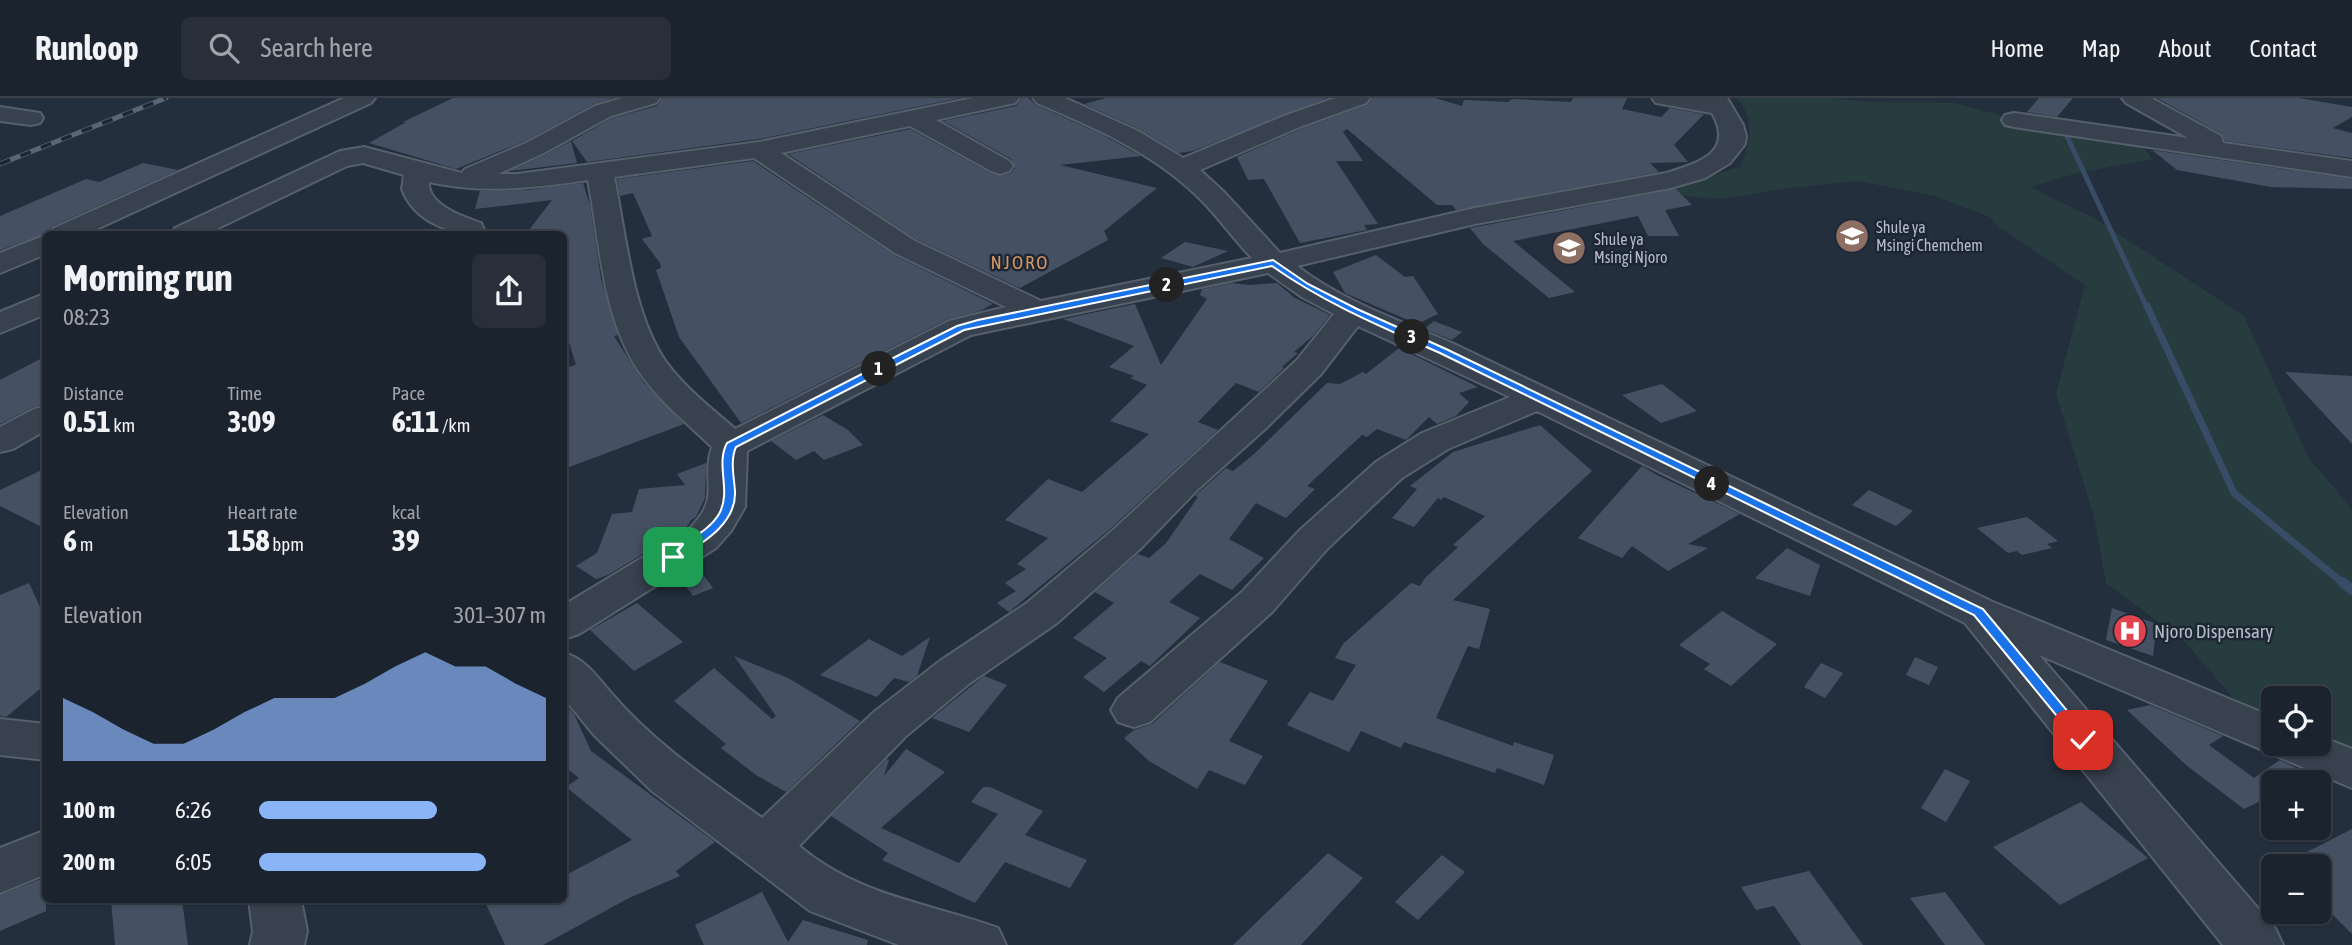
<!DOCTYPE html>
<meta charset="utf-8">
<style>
:root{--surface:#1b232e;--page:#282f3a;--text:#f1f3f6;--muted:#a0a4aa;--line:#39404a;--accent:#8ab4f8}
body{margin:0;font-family:"Asap Condensed",sans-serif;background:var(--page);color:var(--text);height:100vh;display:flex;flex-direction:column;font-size:26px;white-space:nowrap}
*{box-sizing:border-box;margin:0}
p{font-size:23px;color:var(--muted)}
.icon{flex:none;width:38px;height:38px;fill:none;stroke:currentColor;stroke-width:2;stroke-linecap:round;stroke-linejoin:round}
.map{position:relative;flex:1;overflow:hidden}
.panel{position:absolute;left:42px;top:133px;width:525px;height:672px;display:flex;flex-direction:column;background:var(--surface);border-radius:10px;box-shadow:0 2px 5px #0004,0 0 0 2px var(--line)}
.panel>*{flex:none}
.tools{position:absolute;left:2261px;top:588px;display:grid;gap:14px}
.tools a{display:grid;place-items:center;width:70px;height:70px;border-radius:10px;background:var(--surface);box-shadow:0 2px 5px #0004,0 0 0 2px var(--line);font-size:35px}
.pin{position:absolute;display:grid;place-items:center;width:60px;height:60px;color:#fff;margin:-30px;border-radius:14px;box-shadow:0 4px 10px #0006}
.km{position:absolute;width:35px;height:35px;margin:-18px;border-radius:50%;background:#222;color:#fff;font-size:19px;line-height:35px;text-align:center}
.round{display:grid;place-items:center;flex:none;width:74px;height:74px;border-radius:10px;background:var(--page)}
.headline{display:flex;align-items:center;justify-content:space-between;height:119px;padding:0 21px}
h1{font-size:38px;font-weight:700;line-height:52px}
.figures{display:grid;grid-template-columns:repeat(3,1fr);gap:10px;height:119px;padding:7px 21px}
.figures div{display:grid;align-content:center}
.figures b{font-size:30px;font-weight:700}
.figures small{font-size:19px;font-weight:400}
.figures p{font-size:19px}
.chart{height:196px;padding:14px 21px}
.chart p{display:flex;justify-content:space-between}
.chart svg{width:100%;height:126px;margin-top:7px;fill:var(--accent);opacity:.7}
ul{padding:0 21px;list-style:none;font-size:23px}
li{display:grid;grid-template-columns:112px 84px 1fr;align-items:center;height:52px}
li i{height:18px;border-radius:9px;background:var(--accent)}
header{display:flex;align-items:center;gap:42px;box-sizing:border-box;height:98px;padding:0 35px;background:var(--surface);border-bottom:2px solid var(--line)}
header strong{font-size:33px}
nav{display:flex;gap:38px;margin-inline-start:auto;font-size:24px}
.search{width:490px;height:63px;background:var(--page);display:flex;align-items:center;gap:18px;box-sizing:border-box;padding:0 24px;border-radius:10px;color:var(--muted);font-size:26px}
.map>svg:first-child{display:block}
.green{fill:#263c3f}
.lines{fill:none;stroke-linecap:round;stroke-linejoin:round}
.stream-far2{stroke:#394c67;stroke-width:5}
.stream-far1{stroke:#394c67;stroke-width:7}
.stream{stroke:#394c67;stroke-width:10}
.building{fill:#455162}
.minor-casing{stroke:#565f6c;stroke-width:4}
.minor{fill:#38414e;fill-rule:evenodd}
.rail-casing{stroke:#5a6575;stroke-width:5}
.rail{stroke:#1d2633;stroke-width:3.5;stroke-dasharray:11;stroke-linecap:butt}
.route{fill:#1a73e8;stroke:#fff;stroke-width:2}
.labels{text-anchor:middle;stroke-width:5;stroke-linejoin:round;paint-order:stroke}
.far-poi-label{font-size:16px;fill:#b4bcc9;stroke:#1d2633;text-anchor:start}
.far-quarter-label{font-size:19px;letter-spacing:2px;fill:#d59563;stroke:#1d2633}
.poi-label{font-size:19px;fill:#b4bcc9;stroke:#1d2633;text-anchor:start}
</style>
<header>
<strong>Runloop</strong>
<div class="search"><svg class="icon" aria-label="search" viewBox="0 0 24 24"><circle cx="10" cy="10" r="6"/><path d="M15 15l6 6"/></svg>Search here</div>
<nav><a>Home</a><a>Map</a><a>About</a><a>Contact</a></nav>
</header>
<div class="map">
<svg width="2352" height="847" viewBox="0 0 2352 847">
<rect width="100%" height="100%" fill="#242f3e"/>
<path class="green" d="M 1736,0 L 1832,0 L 1868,4 L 1954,5 L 2033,26 L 2139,44 L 2152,61 L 2078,75 L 2030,89 L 2094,120 L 2244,218 L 2308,359 L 2352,411 L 2352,661 L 2317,646 L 2319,600 L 2273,600 L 2273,627 L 2248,617 L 2185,544 L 2106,485 L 2094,418 L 2056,296 L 2085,187 L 1999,129 L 1990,119 L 1935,98 L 1858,83 L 1788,90 L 1721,101 L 1660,96 L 1741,68 C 1750,46 1756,19 1736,0 Z"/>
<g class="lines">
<polyline class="stream-far2" points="2066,36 2147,210"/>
<polyline class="stream-far1" points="2147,208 2234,395 2344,486"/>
<polyline class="stream" points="2342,484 2352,492"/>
</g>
<g class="building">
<polygon points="453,0 613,0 594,6 525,43 456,71 369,45 406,24 403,24"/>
<polygon points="663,0 960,0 759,41 587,64 572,43 612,20 657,8"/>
<polygon points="1022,0 1028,0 1036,7 1099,35 1141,58 1060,67 1157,90 1104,133 1108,142 1020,190 916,141 788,56 910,31 990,75 1001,78 1010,75 1015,70 1011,61 943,23 1016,8"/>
<polygon points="1106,0 1327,0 1193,53 1179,55 1139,31 1084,6"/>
<polygon points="1373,0 1435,0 1462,8 1464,2 1508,4 1512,1 1571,4 1573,0 1627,0 1622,11 1661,19 1670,10 1704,16 1674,47 1688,64 1650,65 1659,74 1456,112 1452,107 1437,107 1347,31 1343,34 1363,63 1336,63 1378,126 1364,127 1367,132 1300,145 1264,81 1248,82 1237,59 1303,30 1367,7"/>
<polygon points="2039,0 2073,0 2057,19 2027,14"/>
<polygon points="2157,0 2299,0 2352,9 2352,19 2333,30 2352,35 2352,60 2225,43 2222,36"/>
<polygon points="571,43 577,65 510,73 545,57"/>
<polygon points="2152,52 2352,81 2352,91 2271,89 2177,72"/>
<polygon points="753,63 894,157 993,206 980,213 948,221 741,325 679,239 656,172 661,170 660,165 642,141 652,138 633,95 620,98 617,81"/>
<polygon points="143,65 178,72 53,128 48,135 0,152 0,118 86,81 99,84"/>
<polygon points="583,85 590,107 601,181 618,237 614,238 644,285 684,326 564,371 564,270 576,267 564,228 564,136 526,136 552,102 475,111 480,93 528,92"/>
<polygon points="1676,91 1692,107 1665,112 1679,138 1648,138 1638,118 1513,143 1575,194 1549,200 1483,146 1470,130"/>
<polygon points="1185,144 1228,153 1193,169 1161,160"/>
<polygon points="1376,157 1405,179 1413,178 1438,216 1417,226 1345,195 1333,174"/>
<polygon points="1232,185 1250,187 1277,185 1295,200 1330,217 1313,238 1294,254 1298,255 1282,269 1284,270 1259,294 1236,285 1198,324 1218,332 1110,431 1009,514 997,505 1016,493 1005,485 1026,471 1017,466 1048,440 1005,422 1048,381 1082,394 1149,336 1110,323 1147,287 1130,280 1134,278 1109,269 1134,248 1063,221 1135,206 1161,267 1207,201 1200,197 1202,191"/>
<polygon points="1434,223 1462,234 1452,242 1424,231"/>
<polygon points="1399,250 1478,289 1459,295 1469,304 1456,318 1437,326 1429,319 1406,342 1377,331 1367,339 1362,337 1307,388 1315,391 1286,420 1256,405 1229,441 1264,460 1232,492 1200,476 1169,504 1200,520 1150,568 1141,563 1104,594 1083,579 1107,560 1073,540 1114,505 1095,494 1138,456 1149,460 1166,445 1198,399 1195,398 1199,394 1226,370 1233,373 1254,356 1327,285 1340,286 1363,274 1366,276"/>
<polygon points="46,258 46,305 33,309 0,326 0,282"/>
<polygon points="2285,274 2352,278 2352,346"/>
<polygon points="1662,286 1697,313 1661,325 1622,297"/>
<polygon points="823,317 848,332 863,347 824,362 814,353 796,362 771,343"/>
<polygon points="1540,327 1592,373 1453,502 1490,511 1479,551 1468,548 1436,620 1513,648 1514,644 1554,657 1544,687 1497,670 1495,675 1404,644 1401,650 1361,633 1349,654 1287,627 1310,594 1333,603 1356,567 1335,560 1343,546 1411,485 1420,488 1425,480 1458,449 1453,447 1485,418 1444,399 1441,402 1438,400 1414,429 1392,420 1417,391 1410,388 1453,354"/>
<polygon points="706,365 705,400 696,419 691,422 686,430 608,477 596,481 576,468 597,455 612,416 632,414 639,391 685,387 677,376"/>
<polygon points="1642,368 1657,377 1740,416 1688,446 1708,450 1668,473 1632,448 1622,460 1578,440"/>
<polygon points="46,370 46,431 0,408 0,392"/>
<polygon points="1869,392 1913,413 1896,428 1852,407"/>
<polygon points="2027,419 2058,443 2047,446 2052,450 2022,457 2017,453 2008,455 1977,430"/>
<polygon points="1787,450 1820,467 1810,498 1755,480"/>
<polygon points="695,466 713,490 693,498 678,477"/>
<polygon points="29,485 46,522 46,586 6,619 0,618 0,497"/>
<polygon points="637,505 683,544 634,573 590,532"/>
<polygon points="2112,510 2157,526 2153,558 2106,542"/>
<polygon points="1722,513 1777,546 1731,588 1704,571 1710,566 1679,547"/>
<polygon points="930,539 917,578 909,584 894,580 877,599 820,577 869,541 902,558"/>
<polygon points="734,558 788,580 860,623 786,694 756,677 721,650 726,646 674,603 714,570 772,621 776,618"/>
<polygon points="1915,559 1938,569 1929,587 1906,577"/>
<polygon points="1220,564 1268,583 1229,643 1263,658 1245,687 1209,672 1197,691 1149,663 1124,640 1134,632 1152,626"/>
<polygon points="1821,565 1843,575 1825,600 1804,589"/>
<polygon points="984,578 1007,587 969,634 932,620"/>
<polygon points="564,604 575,618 591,653 715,744 676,773 680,778 629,800 543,847 505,847 484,802 564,802 564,778 632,742 566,689 579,680 564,668"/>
<polygon points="2150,607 2223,638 2209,647 2254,680 2280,662 2324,684 2273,684 2273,697 2244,711 2186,667 2127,612"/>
<polygon points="906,651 945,674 881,730 959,765 998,716 971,704 983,689 990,689 1043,713 1025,737 1087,762 1070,790 1005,764 975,805 882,762 888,755 831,718 887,661 889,662 884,678"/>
<polygon points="1945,671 1970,683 1946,724 1921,710"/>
<polygon points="2081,704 2148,760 2060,807 1993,749"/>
<polygon points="2352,731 2352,836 2319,803 2319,768 2279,768"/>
<polygon points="1328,755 1363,780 1301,847 1233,847"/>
<polygon points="1442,757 1465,774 1418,822 1395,804"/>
<polygon points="1809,773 1863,847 1801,847 1774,808 1756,812 1741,789"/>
<polygon points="46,779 46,813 0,833 0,797"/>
<polygon points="762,794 788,844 803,822 868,842 867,847 704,847 695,827"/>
<polygon points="1945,794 1985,847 1945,847 1910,800"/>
<polygon points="111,802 182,802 188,847 115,847"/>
</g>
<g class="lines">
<g class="minor-casing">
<g id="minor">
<polygon points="344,0 375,0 371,5 86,136 50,136 54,130"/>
<path d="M 622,0 L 660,0 L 656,5 L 611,18 L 544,55 L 498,76 L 517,76 L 759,44 L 973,0 L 1019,0 L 1015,5 L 936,22 L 1009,63 L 1013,68 L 1009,73 L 1000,76 L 991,73 L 910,28 L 781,55 L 915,143 L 1041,203 L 1252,160 C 1232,140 1216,115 1195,96 C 1150,53 1093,29 1037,5 L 1033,0 L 1065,0 L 1138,33 L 1183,60 L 1284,18 L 1335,0 L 1370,0 L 1366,5 L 1302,28 L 1200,72 L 1224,94 L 1280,155 L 1475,110 L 1666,75 C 1698,65 1735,55 1712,15 L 1656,5 L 1652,0 L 1727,0 L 1743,27 L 1746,38 L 1745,46 L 1730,65 L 1705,80 L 1671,90 L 1475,126 L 1297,168 C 1344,204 1401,223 1454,246 L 1993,504 L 2273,619 L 2273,646 L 2319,646 L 2319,638 L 2352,651 L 2352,690 L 2039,557 L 2275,830 L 2283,847 L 2223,847 L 1965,525 L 1537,313 L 1448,351 L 1402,380 L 1327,451 L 1272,514 L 1150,624 L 1134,629 L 1118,624 L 1111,612 L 1118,600 L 1242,494 L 1299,433 L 1376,364 L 1422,335 L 1510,299 L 1358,228 L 1321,276 L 1265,331 L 1197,392 L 1140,451 L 1057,525 L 970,585 L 906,638 L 799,748 C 860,799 926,804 998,830 L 1006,847 L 899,847 L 810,813 L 652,693 L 594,637 L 564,600 L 564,555 C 586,561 597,579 612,596 C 655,646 709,682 762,720 L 874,614 L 940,563 L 1027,505 L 1112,433 L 1297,262 L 1334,216 L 1302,199 L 1268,175 L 971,237 L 747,353 L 745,409 L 731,433 L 716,450 L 579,536 L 564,541 L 564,507 L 688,432 C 723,398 700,386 712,349 C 687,325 657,301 638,272 C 602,217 600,145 588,82 C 534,90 483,96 429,84 C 427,107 464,119 481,125 L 486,136 C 454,139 414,124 402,91 L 404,77 L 363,65 L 347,68 L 206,136 L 171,136 L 175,130 L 340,53 L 364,49 L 462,75 L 465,71 L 526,45 L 595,8 ZM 754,60 L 895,155 L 1006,209 L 949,223 L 735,331 C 711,310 684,289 666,264 C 632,215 626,136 614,79 Z"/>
<polygon points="2122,0 2151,0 2221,38 2223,45 2352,63 2352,79 2014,29 2005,27 2002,22 2005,17 2014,15 2188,40 2126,5"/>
<polygon points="0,9 40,15 43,20 40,25 31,27 0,23"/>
<polygon points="46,137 46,156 0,175 0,155"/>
<polygon points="46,195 46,216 0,235 0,214"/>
<polygon points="46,308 46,332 13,351 0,354 0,329 34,311"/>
<polygon points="0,621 46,626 46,662 0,657"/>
<polygon points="46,732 46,776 0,795 0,750"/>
<polygon points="249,802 301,802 307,833 304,847 250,847 253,833"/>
</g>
</g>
<use href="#minor" class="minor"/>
<g class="rail-casing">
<polyline id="rail" points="0,66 166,0"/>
</g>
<use href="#rail" class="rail"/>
</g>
<path class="route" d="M 1273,162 L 1308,186 L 1357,211 L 1446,251 L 1983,511 L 2088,638 L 2088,645 L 2079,645 L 1974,517 L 1440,255 C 1382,229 1324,205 1272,168 L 964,232 L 736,349 C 730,362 734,379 735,393 C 737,426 701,446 677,461 L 673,463 L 667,459 C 682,443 707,436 719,416 C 732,393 715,367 727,345 L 903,255 L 957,228 L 978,222 Z"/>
<defs>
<g id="school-disc" transform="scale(1.75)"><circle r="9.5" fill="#8d6e63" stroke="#1d2633"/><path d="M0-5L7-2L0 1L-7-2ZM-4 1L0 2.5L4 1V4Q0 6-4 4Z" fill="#fff"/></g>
<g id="hospital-disc" transform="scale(1.75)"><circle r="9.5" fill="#e0444e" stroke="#1d2633"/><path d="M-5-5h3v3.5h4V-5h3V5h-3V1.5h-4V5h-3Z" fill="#fff"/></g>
</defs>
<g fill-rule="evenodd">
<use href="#school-disc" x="1852" y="138"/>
<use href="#school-disc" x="1569" y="150"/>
<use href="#hospital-disc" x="2130" y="533"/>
</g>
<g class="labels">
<g class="far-poi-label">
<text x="1876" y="135">Shule ya<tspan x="1876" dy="18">Msingi Chemchem</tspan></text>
<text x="1594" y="147">Shule ya<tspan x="1594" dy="18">Msingi Njoro</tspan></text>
</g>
<g class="far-quarter-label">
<text x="1020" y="171">NJORO</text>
</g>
<g class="poi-label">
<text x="2154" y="540">Njoro Dispensary</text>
</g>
</g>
</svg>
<div class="tools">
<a><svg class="icon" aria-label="locate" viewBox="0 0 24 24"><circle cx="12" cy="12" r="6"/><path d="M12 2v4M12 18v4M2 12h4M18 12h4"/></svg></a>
<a>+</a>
<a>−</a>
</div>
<div class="pin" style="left:673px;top:459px;background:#1e9e55"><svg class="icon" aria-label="arrive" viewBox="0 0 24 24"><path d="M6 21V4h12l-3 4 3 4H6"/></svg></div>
<div class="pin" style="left:2083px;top:642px;background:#d93025"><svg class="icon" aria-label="check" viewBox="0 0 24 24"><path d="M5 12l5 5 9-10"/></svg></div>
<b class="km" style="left:879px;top:271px">1</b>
<b class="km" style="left:1167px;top:187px">2</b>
<b class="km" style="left:1412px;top:239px">3</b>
<b class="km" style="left:1712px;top:386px">4</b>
<section class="panel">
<div class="headline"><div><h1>Morning run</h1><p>08:23</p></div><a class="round"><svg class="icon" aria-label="share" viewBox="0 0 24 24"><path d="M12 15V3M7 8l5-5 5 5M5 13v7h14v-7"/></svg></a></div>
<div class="figures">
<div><p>Distance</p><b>0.51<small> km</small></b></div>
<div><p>Time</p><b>3:09</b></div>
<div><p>Pace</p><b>6:11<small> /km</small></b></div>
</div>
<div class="figures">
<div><p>Elevation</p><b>6<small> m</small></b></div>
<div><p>Heart rate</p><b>158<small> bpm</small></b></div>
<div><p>kcal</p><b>39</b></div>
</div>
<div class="chart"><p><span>Elevation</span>301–307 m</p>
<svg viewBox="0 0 160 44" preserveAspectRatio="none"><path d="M0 44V22L10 27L20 33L30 38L40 38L50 33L60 27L70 22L80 22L90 22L100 17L110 11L120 6L130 11L140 11L150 17L160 22V44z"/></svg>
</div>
<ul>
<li><b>100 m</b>6:26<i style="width:62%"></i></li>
<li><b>200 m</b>6:05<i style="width:79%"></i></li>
</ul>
</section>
</div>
